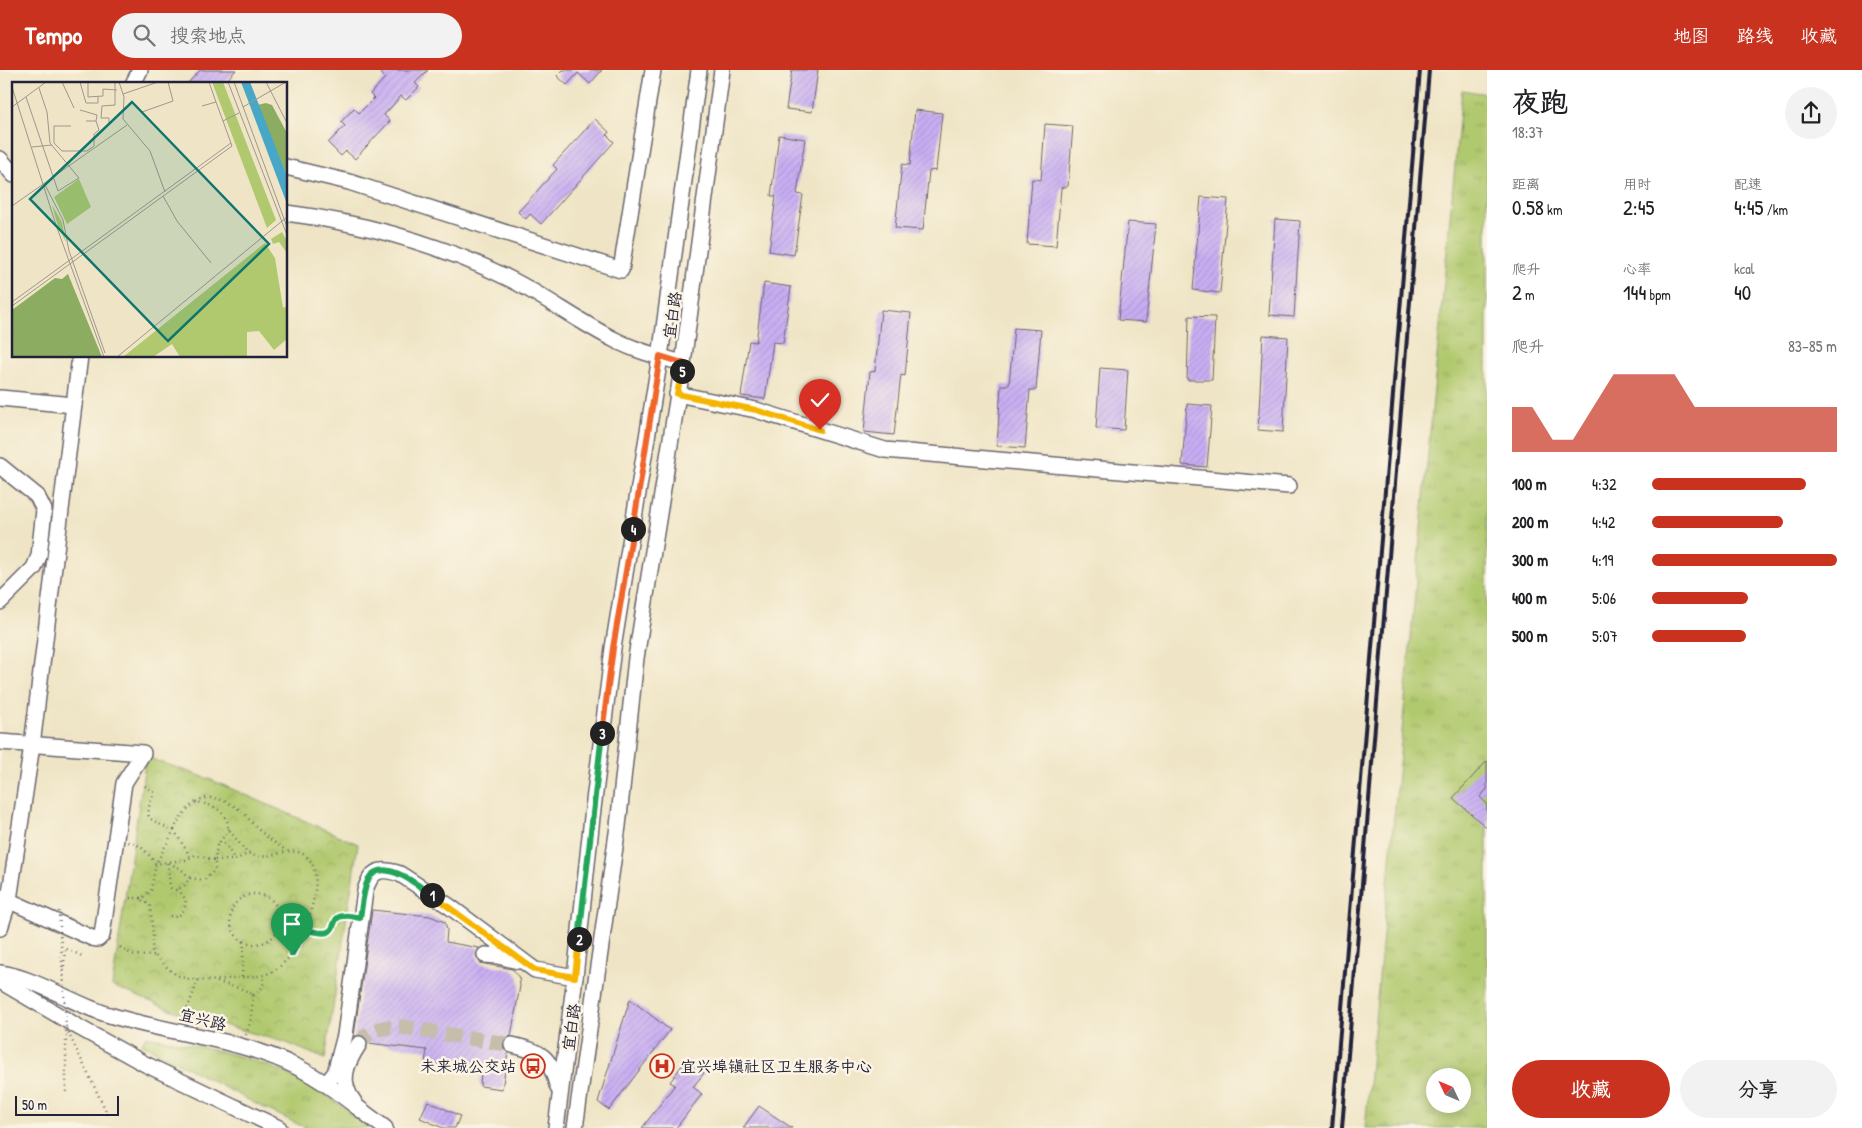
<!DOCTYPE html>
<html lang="zh">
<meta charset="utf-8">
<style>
:root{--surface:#fff;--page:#f2f2f2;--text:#202124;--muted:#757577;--accent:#c8321e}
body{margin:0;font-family:"Patrick Hand","LXGW WenKai TC",sans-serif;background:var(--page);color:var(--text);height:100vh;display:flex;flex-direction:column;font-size:19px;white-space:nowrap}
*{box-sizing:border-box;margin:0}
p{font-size:16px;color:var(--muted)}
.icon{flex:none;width:28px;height:28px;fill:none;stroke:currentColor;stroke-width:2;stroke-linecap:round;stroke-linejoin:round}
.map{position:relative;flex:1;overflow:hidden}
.side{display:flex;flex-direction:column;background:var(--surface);width:375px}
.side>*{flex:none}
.needle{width:32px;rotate:314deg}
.fabs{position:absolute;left:1426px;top:998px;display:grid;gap:10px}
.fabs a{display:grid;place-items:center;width:45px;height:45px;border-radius:50%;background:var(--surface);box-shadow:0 2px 12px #0003;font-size:25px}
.scale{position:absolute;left:15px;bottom:12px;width:104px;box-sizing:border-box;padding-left:5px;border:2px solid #22223b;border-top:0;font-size:14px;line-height:18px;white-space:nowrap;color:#22223b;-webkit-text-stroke:4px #fcf5e5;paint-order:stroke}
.pin{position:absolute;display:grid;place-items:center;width:42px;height:42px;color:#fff;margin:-51px -21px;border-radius:50% 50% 50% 0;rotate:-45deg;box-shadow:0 0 5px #0007}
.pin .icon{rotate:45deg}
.km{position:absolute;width:25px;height:25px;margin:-12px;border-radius:50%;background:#222;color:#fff;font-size:14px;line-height:25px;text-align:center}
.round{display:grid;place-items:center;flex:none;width:52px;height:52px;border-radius:26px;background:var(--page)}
.headline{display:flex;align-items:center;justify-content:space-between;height:85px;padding:0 25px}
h1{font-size:28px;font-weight:600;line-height:38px}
.figures{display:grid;grid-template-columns:repeat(3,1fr);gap:8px;height:85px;padding:5px 25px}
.figures div{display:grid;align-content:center}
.figures b{font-size:21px;font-weight:600}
.figures small{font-size:14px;font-weight:400}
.figures p{font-size:14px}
.chart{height:140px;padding:10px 25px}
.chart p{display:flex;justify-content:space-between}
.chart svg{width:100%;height:90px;margin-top:5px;fill:var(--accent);opacity:.7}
.button{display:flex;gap:10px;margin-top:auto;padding:10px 25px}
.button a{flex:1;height:58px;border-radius:30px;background:var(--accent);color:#fff;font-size:20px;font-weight:600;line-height:58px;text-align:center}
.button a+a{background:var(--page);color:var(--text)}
ul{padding:0 25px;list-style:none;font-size:16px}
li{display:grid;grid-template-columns:80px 60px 1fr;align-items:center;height:38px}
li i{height:12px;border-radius:6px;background:var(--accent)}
header{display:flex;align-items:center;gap:30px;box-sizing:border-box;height:70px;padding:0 25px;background:var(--accent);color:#fff}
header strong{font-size:24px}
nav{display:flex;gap:28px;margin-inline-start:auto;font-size:18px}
.search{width:350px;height:45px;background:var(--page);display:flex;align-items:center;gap:12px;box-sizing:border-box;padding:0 18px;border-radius:28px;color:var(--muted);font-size:19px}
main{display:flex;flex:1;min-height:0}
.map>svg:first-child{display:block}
.grass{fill:url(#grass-tufts);stroke:#6a7654;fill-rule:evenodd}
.park{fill:url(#park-crowns);stroke:#6a7654}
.building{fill:url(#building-hatch)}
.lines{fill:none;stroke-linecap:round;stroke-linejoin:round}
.minor-tunnel{stroke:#c6beaa;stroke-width:15;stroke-dasharray:15 8;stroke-linecap:butt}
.minor-casing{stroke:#6a666c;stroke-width:18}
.path{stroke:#6a666c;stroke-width:2.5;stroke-dasharray:1 4;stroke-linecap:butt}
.minor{stroke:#fff;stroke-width:15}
.rail{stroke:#22223b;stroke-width:4}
.path-bridge{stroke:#6a666c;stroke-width:2.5;stroke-dasharray:1 4;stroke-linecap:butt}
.split-1-casing{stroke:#fff;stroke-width:10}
.split-2-casing{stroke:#fff;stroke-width:10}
.split-3-casing{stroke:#fff;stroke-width:10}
.split-4-casing{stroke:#fff;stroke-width:10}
.split-5-casing{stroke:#fff;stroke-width:10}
.split-6-casing{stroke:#fff;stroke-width:10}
.split-1{stroke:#22a559;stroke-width:6}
.split-2{stroke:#f5b400;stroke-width:6}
.split-3{stroke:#22a559;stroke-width:6}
.split-4{stroke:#f0652b;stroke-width:6}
.split-5{stroke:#f0652b;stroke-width:6}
.split-6{stroke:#f5b400;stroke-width:6}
.labels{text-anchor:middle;stroke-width:5;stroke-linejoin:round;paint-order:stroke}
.street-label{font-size:16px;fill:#22223b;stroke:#fcf5e5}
.poi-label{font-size:16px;fill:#22223b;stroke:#fcf5e5;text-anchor:end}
.inset-road{fill:none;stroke:#9d978e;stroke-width:1}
.view{fill:#0f766e;fill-opacity:0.15;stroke:#0f766e;stroke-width:2.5}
.inset-edge{fill:none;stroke:#22223b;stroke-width:2.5}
</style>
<header>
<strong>Tempo</strong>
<div class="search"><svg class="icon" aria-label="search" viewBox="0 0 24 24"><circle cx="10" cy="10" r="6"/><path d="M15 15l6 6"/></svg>搜索地点</div>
<nav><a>地图</a><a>路线</a><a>收藏</a></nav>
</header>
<main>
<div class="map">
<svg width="1487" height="1058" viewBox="0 0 1487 1058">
<defs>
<pattern id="grass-tufts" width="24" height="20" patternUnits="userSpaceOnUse" patternTransform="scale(1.25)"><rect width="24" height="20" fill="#b1c96e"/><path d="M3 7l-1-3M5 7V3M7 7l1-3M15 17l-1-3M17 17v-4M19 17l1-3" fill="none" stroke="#98ac60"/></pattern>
<pattern id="park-crowns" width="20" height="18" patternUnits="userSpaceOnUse" patternTransform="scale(1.25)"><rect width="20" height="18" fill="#b1c96e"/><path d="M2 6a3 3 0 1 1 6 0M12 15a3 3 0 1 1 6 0" fill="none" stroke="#98ac60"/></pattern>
<pattern id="building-hatch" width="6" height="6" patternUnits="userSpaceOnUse" patternTransform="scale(1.25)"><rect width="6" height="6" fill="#c8aef3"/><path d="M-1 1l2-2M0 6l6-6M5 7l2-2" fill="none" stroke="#ac95d1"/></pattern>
</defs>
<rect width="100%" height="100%" fill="#fcf5e5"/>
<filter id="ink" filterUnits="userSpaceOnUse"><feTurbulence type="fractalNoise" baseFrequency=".02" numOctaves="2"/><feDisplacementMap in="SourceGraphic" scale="10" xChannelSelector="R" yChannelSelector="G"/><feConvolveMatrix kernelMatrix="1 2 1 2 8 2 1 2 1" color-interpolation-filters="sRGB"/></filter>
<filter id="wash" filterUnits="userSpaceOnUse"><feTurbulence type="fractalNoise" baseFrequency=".0096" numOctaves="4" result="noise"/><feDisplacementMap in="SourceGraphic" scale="20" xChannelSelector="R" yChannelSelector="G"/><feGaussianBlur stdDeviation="1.12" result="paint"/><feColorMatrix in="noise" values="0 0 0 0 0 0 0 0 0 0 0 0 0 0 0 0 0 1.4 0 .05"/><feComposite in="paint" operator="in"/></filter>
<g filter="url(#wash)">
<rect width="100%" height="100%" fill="#efe5c6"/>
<g class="grass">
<path d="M 1462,20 L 1487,24 L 1487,1058 L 1365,1058 ZM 1435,1006 L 1462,1006 L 1462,1034 L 1435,1034 Z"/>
<path d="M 146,966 C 205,977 266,988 318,1020 C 336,1031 354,1045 371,1058 L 306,1058 L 258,1035 L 142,974 Z"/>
</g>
<polygon class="park" points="146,687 209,709 358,774 325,989 287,973 172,940 112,916"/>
<g id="blocks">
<g class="building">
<polygon points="200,0 236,0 223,14 187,14"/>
<polygon points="378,0 428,0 415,13 419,17 406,30 401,26 384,45 390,51 355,89 346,81 341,86 328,73 345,56 341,52 354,38 359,43 374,28 370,24 385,8"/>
<polygon points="563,0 602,0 590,14 578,3 567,15 557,6"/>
<polygon points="792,0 818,0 812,42 786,39"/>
<polygon points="915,40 942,43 936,100 929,101 923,160 895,158 902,94 910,95"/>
<polygon points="595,49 609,62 607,65 614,72 541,154 530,144 526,149 518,142 557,99 553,95"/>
<polygon points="1045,54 1073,56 1068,116 1061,118 1056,176 1027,174 1032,109 1041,110"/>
<polygon points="779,65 805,69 797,124 803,125 794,185 769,181 776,126 771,126"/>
<polygon points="1201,127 1228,129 1220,223 1193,220"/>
<polygon points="1275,149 1300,151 1294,247 1269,245"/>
<polygon points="1128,152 1156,154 1146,252 1118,250"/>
<polygon points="764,213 791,217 783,273 773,272 765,329 741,326 749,271 756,272"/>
<polygon points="881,240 911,243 905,306 901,305 894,365 864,362 870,302 875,301"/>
<polygon points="1189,246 1215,247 1212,310 1187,310"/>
<polygon points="1014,258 1041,260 1036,320 1030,320 1025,378 997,376 1001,315 1009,315"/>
<polygon points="1263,265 1288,267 1283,362 1258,360"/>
<polygon points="1100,298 1128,300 1124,360 1096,358"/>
<polygon points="1187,334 1212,336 1207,397 1182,395"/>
<polygon points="1487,691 1487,719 1480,727 1487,734 1487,758 1453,728"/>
<polygon points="372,840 430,846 445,852 447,860 446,872 479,878 476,885 480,893 512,899 516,903 519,908 520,916 511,966 506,968 503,973 503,978 508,983 502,1019 480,1016 481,1001 425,993 427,980 368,973 364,966 354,966"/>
<polygon points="630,929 670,960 609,1040 598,1032"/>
<polygon points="686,990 704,1003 693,1017 702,1024 676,1058 642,1058 675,1015 670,1012"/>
<polygon points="428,1031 460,1046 455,1058 443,1058 420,1048"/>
<polygon points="759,1036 792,1058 743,1058"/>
</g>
</g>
</g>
<g filter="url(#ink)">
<use href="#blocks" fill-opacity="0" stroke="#6a666c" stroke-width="1"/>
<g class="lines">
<path class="minor-tunnel" d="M 359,974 C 371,957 384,957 403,957 L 512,975"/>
<g class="minor-casing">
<g id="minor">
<polyline points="133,14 140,0"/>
<polyline points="0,89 14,105"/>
<polyline points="286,97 349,112 621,200 653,0"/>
<path d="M 286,143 C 364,153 440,174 510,209 C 546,227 579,252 615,270 C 636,281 661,287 683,293"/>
<polyline points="677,324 756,340 885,380 1289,416"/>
<polyline points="0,328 74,335"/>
<polyline points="0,396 37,426 44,440 39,486 34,498 0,532"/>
<polyline points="0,672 143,683 124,713 102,865 98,869 92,868 1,827"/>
<polyline points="0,858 9,830 32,675 80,286"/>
<polyline points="485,885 498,886 518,891"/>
<path d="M 0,903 C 37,909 68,931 103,943 C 166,964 237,967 297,997 C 329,1013 356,1037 385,1058"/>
<polyline points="0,911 80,958 145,994 279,1058"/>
<path d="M 512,975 C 543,982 550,987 558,1018"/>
<path d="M 326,1014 L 335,1003 L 345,965 L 365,821 C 371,800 380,797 400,804 L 449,836 L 535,900 L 575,907"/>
<path d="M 354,1032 C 338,1011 346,994 359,974"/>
<polyline points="556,1058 575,907 592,747 613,578 660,287 699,0"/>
<polyline points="575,1058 618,756 636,588 683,293 722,0"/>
</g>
</g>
<g class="path">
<path d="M 145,716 L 154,722 C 151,731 147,738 149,748 L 161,755 L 174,760 C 179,748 185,740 196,732 C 209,734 222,738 227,751 C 228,753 228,756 228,758 C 229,760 245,781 247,782 C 266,796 291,770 308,788 C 318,799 316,815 314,828 C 307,857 295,895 264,905 C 254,907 243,907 233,908 C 216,911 194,913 177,905 C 168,900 162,891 154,885"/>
<path d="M 196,732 C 209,722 231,732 242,742 C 247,745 249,750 253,754 C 262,764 275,773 287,781"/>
<polyline points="229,759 217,776 215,790 235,790 249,783"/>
<path d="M 128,772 C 142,774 148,784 156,794 L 167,792 L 181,799 L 190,808 L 184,816 L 176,820 L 171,818 C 168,810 170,801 167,792 L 186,790 L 195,785 L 215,790 L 215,800 L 204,810 L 190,808"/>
<polyline points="219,772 226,775 235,790"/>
<circle cx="255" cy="849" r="25"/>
<polyline points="130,828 142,828"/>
<polyline points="278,839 309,845"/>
<path d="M 170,846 L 177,847 C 184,842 185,838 186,830 L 178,819"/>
<path d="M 304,859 C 311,861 321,867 328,863 C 337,859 333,844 347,846"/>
<path d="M 120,877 C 132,886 139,887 154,885 L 152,880 L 153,865 L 150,835 L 142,830 L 142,828 L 151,820 L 156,794 L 174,760 L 190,786"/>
<polyline points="242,907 244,871"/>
<polyline points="63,911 65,878 84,887"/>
<polyline points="217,912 245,920 253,925"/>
<path d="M 253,925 C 262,919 265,916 263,905"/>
<polyline points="184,948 198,910"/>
<polyline points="246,965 251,949 253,925"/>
</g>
<use href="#minor" class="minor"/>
<g class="rail">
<polyline points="1332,1058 1420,0"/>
<polyline points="1342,1058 1429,0"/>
</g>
<g class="path-bridge">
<polyline points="59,841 66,956 66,1022"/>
<polyline points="66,958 108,1045"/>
</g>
</g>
</g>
<g class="lines" filter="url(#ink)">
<g class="split-1-casing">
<path id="split-1" d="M 292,884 L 304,859 C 346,872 325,847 344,846 C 349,845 355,847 360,848 C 362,836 363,821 368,810 C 381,785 418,815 432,825"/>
</g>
<g class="split-2-casing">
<polyline id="split-2" points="432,825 535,900 575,907 579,869"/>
</g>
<g class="split-3-casing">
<polyline id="split-3" points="579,869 602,663"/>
</g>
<g class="split-4-casing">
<polyline id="split-4" points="602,663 613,578 633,459"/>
</g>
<g class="split-5-casing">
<polyline id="split-5" points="633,459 660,286 683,293 682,301"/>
</g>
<g class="split-6-casing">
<polyline id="split-6" points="682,301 677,324 756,340 820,360"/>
</g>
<use href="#split-1" class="split-1"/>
<use href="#split-2" class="split-2"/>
<use href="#split-3" class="split-3"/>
<use href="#split-4" class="split-4"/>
<use href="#split-5" class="split-5"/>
<use href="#split-6" class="split-6"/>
</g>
<defs>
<g id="bus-ring" transform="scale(1.25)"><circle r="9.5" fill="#fcf5e5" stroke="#c8321e" stroke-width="1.5"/><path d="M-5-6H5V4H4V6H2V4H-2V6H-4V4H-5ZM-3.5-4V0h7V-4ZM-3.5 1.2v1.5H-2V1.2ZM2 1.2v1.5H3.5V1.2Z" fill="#c8321e"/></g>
<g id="hospital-ring" transform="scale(1.25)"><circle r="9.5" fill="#fcf5e5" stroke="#c8321e" stroke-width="1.5"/><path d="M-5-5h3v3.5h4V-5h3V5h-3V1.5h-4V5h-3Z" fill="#c8321e"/></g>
</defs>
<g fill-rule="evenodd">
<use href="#bus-ring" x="533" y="996"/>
<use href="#hospital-ring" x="662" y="996"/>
</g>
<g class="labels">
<g class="street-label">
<text transform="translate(672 245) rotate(-82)" y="6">宜白路</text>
<text transform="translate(203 949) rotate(14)" y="6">宜兴路</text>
<text transform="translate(571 957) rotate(-82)" y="6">宜白路</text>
</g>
<g class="poi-label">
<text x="516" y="1002">未来城公交站</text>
<text x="680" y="1002" text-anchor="start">宜兴埠镇社区卫生服务中心</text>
</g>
</g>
<g transform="translate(12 12)">
<rect width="275" height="275" fill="#efe5c6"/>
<path d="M 200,0 L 211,0 L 264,138 L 255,146 ZM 40,123 L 50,140 L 54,160 L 46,145 ZM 270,150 L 275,159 L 275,171 L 267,160 L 261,162 L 259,157 ZM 253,161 L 263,176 L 271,226 L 275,224 L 275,257 L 262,268 L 247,249 L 235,250 L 235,275 L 168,275 L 160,262 L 141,275 L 111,275 Z" fill="#b1c96e"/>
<path d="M 254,21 L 260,23 L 275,51 L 275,94 L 245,23 ZM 56,192 L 90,275 L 0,275 L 0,228 L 43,196 L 50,197 Z" fill="#8cad61"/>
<path d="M 67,97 L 79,125 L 55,142 L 42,115 Z" fill="#b1c96e"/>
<path d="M 229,0 L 238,0 L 275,94 L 275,122 Z" fill="#48a7c7"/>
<path class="inset-road" d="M 50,0 L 62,26M 68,0 L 74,21 L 86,21 L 86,15M 76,0 L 76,15 L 91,14 L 91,7 L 105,8M 107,0 L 112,15 L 111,37 L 138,69 L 153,110M 216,0 L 275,153M 222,0 L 275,145M 254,0 L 275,41M 0,5 L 44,143 L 92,275M 111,12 L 146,0M 14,15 L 46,109 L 67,96 L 38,61 L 35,30 L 27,6M 204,20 L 211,39M 190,24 L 204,20 L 197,0M 0,25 L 34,0M 231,25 L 274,0M 68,28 L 85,33 L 84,39 L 74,39M 130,30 L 161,19 L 156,0M 97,41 L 97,36 L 89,36 L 90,24 L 103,23 L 103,0M 59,44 L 42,44 L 42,61 L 50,69 L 75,69 L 82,64 L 82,52 L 87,48 L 84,39M 20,65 L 40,63M 33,103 L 51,138 L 57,169 L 93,271M 151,114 L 165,139 L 199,181M 0,124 L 115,43M 0,220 L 219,61M 0,224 L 220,64 L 211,39 L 227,31M 105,275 L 275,135"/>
<path class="view" d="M 120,20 L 257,162 L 156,259 L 18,117 Z"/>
<rect width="275" height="275" class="inset-edge"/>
</g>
</svg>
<div class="fabs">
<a><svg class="needle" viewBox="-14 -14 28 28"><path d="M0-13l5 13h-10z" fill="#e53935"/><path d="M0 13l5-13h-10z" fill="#757577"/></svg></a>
</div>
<div class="scale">50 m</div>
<div class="pin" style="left:292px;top:884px;background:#1e9e55"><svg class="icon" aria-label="arrive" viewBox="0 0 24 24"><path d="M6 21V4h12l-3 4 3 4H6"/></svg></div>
<div class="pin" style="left:820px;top:360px;background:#d93025"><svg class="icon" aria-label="check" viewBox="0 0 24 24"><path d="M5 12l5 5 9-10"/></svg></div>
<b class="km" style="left:432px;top:825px">1</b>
<b class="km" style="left:579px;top:869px">2</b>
<b class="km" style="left:602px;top:663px">3</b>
<b class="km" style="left:633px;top:459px">4</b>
<b class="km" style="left:682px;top:301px">5</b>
</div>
<section class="side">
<div class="headline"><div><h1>夜跑</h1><p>18:37</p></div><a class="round"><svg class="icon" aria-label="share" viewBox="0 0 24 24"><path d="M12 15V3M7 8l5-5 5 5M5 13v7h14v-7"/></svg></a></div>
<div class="figures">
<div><p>距离</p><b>0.58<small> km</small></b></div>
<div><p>用时</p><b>2:45</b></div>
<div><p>配速</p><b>4:45<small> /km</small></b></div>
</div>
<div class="figures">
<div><p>爬升</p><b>2<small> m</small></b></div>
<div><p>心率</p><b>144<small> bpm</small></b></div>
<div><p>kcal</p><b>40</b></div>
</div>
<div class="chart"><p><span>爬升</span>83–85 m</p>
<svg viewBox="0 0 160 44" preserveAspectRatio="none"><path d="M0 44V22L10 22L20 38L30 38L40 22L50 6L60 6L70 6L80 6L90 22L100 22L110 22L120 22L130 22L140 22L150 22L160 22V44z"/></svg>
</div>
<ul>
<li><b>100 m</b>4:32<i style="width:83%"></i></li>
<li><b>200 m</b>4:42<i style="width:71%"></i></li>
<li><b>300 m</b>4:19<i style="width:100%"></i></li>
<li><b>400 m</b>5:06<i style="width:52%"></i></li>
<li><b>500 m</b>5:07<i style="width:51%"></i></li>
</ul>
<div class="button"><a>收藏</a><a>分享</a></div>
</section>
</main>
